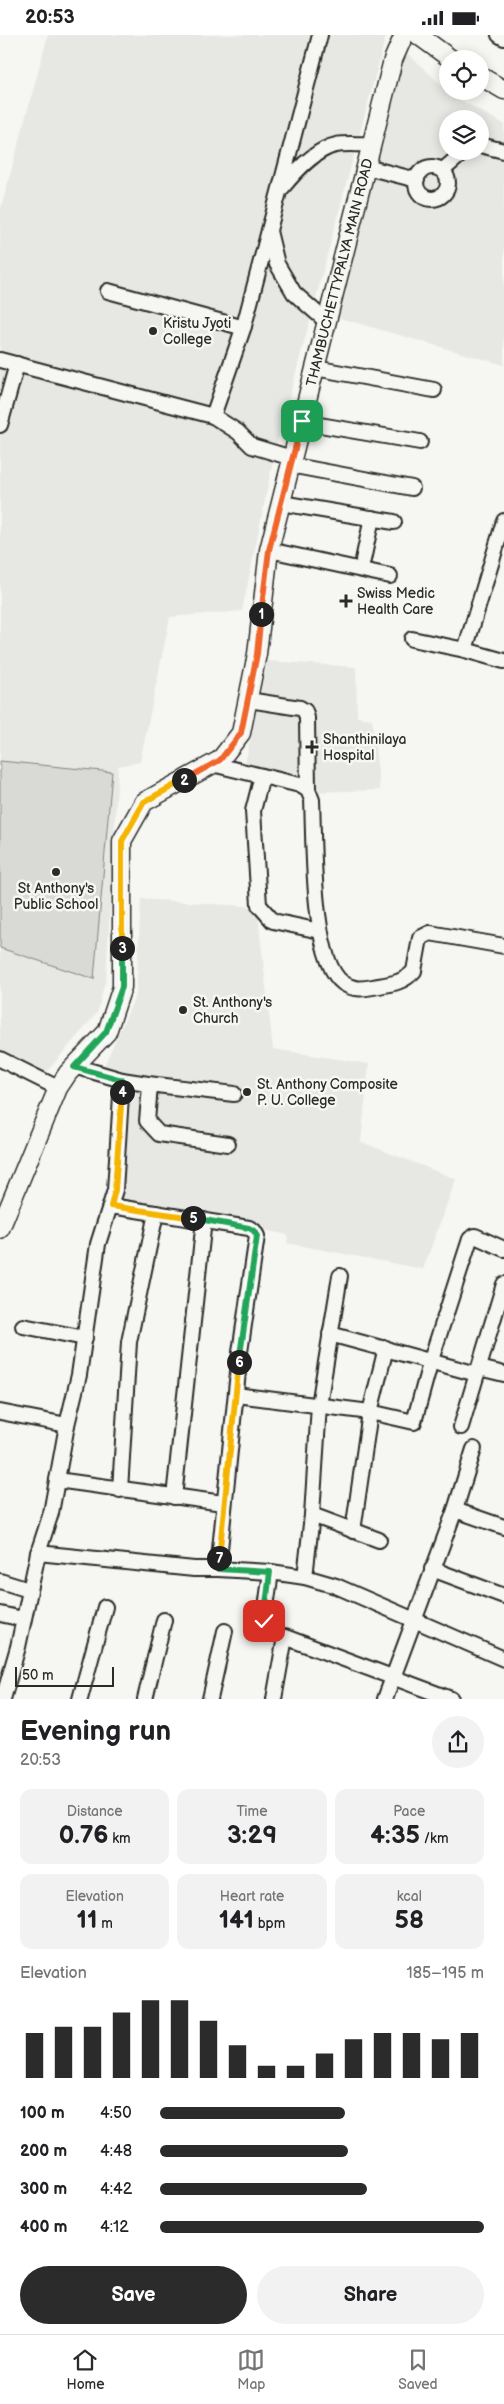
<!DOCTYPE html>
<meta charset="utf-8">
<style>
:root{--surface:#fff;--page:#f2f2f2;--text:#202124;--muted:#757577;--line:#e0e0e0;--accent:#2b2b2b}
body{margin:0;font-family:"Balsamiq Sans",sans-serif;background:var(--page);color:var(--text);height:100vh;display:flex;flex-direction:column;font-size:19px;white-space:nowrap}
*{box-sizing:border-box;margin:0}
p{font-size:16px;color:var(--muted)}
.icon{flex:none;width:28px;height:28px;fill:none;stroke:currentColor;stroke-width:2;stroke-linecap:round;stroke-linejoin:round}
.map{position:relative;height:1664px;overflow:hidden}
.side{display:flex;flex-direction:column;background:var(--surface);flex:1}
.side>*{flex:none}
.controls{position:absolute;left:439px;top:15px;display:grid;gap:10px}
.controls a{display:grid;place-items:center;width:50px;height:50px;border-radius:50%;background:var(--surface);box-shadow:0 2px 12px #0003;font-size:25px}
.scale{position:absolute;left:15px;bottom:12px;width:99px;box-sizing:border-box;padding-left:5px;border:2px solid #2b2b2b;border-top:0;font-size:14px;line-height:18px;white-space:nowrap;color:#2b2b2b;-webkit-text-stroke:4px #f6f6f2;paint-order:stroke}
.pin{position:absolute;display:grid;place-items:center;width:42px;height:42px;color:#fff;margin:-21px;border-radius:10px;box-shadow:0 2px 8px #0006}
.km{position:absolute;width:25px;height:25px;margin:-12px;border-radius:50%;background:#222;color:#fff;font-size:14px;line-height:25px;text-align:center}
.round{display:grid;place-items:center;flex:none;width:52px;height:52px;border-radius:26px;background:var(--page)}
.overview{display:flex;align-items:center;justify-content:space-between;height:85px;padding:0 20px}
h1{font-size:28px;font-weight:700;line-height:38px}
.figures{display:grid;grid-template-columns:repeat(3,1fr);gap:8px;height:85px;padding:5px 20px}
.figures div{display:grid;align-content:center;border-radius:12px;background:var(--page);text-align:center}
.figures b{font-size:25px;font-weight:700}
.figures small{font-size:14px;font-weight:400}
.figures p{font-size:14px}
.chart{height:140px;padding:10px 20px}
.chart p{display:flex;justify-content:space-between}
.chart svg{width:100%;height:90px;margin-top:5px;stroke:var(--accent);stroke-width:6}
.primary-button{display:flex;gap:10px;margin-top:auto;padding:10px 20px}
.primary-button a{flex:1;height:58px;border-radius:30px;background:var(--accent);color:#fff;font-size:20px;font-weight:700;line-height:58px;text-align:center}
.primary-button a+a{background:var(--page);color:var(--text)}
ul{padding:0 20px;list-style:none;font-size:16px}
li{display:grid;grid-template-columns:80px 60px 1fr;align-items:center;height:38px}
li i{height:12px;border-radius:6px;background:var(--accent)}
.status{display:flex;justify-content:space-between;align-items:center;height:35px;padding:0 25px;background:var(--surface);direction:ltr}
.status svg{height:14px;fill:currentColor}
.dock{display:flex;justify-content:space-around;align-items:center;height:70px;border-top:1px solid var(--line);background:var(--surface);font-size:14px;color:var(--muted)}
.dock a{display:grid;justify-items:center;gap:2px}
.dock .selected{color:var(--accent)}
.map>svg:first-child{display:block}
.built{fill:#e7e7e3;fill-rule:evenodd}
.green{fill:#d9d9d5;stroke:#828280}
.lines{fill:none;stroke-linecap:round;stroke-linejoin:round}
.minor-casing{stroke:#2b2b2b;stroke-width:18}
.major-casing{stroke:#2b2b2b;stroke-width:21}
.minor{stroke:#f6f6f2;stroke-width:14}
.major{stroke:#f6f6f2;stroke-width:18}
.split-1-casing{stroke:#fff;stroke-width:10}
.split-2-casing{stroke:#fff;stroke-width:10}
.split-3-casing{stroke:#fff;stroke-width:10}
.split-4-casing{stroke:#fff;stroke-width:10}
.split-5-casing{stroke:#fff;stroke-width:10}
.split-6-casing{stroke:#fff;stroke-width:10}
.split-7-casing{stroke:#fff;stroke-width:10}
.split-8-casing{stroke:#fff;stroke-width:10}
.split-1{stroke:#f0652b;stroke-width:6}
.split-2{stroke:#f0652b;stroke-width:6}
.split-3{stroke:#f5b400;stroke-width:6}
.split-4{stroke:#22a559;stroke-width:6}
.split-5{stroke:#f5b400;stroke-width:6}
.split-6{stroke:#22a559;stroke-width:6}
.split-7{stroke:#f5b400;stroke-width:6}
.split-8{stroke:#22a559;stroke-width:6}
.poi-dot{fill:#2b2b2b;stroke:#f6f6f2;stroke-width:2}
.labels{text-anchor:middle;stroke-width:5;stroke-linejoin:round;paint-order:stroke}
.street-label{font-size:14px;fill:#2b2b2b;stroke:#f6f6f2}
.poi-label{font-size:14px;fill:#2b2b2b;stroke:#f6f6f2;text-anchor:start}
</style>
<div class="status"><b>20:53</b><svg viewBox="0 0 49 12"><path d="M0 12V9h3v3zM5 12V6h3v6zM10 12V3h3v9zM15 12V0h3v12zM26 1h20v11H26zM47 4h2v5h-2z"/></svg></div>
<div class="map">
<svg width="504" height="1664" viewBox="0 0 504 1664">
<rect width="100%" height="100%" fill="#f6f6f2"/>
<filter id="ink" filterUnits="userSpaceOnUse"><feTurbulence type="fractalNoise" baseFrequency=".02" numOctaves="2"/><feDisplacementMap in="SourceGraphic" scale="10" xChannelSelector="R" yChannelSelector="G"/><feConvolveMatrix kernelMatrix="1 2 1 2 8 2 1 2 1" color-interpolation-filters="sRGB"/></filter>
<g filter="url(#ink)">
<g class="built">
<polygon points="48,0 386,0 275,416 242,576 170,582 140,727 118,731 106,943 97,978 44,1040 0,1017 0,177"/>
<path d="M 406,17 L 453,61 L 504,89 L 504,330 L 336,282 ZM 448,84 L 480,84 L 480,116 L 448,116 Z"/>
<polygon points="267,626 356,632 357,682 372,684 380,755 312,757 310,740 242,743"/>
<polygon points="141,864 257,872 273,1014 369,1029 361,1107 456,1144 423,1234 287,1208 288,1200 119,1165 130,1037 103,1033 136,960"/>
</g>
<polygon class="green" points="0,726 112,737 94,944 0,913"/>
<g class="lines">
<g class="minor-casing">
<g id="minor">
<polyline points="499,0 504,3"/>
<polyline points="480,110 504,116"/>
<circle cx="432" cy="148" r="16"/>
<polyline points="366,132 417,145"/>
<polyline points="443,135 465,116"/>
<path d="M 282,153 C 294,138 316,114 336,110 C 348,108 360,110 372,109"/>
<polyline points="269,196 277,229 294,258 327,287"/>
<polyline points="108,256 237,291 244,291 320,0"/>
<polyline points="0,325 213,381 244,291"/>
<polyline points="315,333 434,355"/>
<polyline points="213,381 238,397 252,411 292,423"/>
<polyline points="302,387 420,407"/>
<polyline points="0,390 17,329"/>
<polyline points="290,430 412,453"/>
<polyline points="281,468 394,487"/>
<polyline points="269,515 390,541"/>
<polyline points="363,525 372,483"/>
<polyline points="412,604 465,615 504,626"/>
<polyline points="465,615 504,486"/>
<polyline points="248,665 300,673 305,676 307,683 308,755"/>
<path d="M 212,729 L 300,750 L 308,755 L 312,765 C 314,804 311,925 343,948 C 353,955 362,954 373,952 C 389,949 402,949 414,936 L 420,903 L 430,898 L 504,911"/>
<polyline points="262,741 253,776 259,870 273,886 320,896"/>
<polyline points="0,1024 58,1053"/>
<polyline points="122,1045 148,1049 150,1051 147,1086 159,1099 228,1109"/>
<polyline points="148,1049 234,1059"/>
<polyline points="111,1171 249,1193 254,1196 257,1201 240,1317 218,1534 271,1537 305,1542 336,1551 504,1624"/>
<polyline points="23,1291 85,1303"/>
<polyline points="330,1299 477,1339"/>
<polyline points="479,1333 504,1339"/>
<polyline points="236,1360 370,1377 414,1387 431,1325 470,1204 475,1201 504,1214"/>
<polyline points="0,1377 67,1390"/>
<polyline points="461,1392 504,1249"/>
<polyline points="57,1445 223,1468"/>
<polyline points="120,1455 129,1307 156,1178"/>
<polyline points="174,1462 204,1185"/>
<polyline points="455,1475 474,1414"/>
<polyline points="312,1480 379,1505"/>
<polyline points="353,1496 370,1377 386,1313"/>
<polyline points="38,1518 194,1534 218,1534"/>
<polyline points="432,1534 504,1561"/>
<polyline points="305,1542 312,1480 319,1370 340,1241"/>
<polyline points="0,1546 29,1555"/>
<polyline points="0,1579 23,1584"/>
<polyline points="264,1586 271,1537"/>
<polyline points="3,1664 18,1612 38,1518 51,1478 67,1390 79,1340 98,1209 115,1155 122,1045 74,1031"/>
<polyline points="80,1664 105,1572"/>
<polyline points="145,1664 164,1585"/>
<polyline points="210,1664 225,1596"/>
<polyline points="274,1664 285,1602 451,1664"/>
<polyline points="385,1664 455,1475 504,1492"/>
</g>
</g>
<g class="major-casing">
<g id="major">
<polyline points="418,0 451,24"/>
<polyline points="480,41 504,55"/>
<path id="s1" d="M 0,1194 L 58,1053 L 68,1038 L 107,997 L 122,952 L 122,806 L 144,767 L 220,725 L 241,698 L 257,619 L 269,515 L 393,25 L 404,0"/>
</g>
</g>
<use href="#minor" class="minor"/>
<use href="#major" class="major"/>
</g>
</g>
<g class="lines" filter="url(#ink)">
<g class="split-1-casing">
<polyline id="split-1" points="261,579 269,515 302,386"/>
</g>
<g class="split-2-casing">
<polyline id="split-2" points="184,745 220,725 241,698 257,619 261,579"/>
</g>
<g class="split-3-casing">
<polyline id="split-3" points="122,913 122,806 144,767 184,745"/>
</g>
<g class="split-4-casing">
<polyline id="split-4" points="122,1057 122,1045 74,1032 106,997 122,952 122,913"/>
</g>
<g class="split-5-casing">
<polyline id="split-5" points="122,1057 115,1155 111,1171 193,1183"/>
</g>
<g class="split-6-casing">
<polyline id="split-6" points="193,1183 249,1193 254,1196 257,1201 239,1327"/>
</g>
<g class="split-7-casing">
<polyline id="split-7" points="219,1523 239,1327"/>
</g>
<g class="split-8-casing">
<polyline id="split-8" points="219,1523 218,1534 270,1537 264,1586"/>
</g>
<use href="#split-1" class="split-1"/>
<use href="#split-2" class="split-2"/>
<use href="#split-3" class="split-3"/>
<use href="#split-4" class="split-4"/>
<use href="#split-5" class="split-5"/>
<use href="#split-6" class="split-6"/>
<use href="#split-7" class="split-7"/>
<use href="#split-8" class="split-8"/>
</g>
<g class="poi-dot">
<circle cx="153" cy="296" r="5"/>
<path d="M343.5 558.5h5v5h5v5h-5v5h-5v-5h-5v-5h5z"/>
<path d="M309.5 704.5h5v5h5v5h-5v5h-5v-5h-5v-5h5z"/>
<circle cx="56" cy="837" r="5"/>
<circle cx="183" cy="975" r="5"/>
<circle cx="247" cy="1057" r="5"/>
</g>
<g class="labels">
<g class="street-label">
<text dy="5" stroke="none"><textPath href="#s1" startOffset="1058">THAMBUCHETTYPALYA MAIN ROAD</textPath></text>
</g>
<g class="poi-label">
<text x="163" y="293">Kristu Jyoti<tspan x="163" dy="16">College</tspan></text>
<text x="357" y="563">Swiss Medic<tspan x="357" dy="16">Health Care</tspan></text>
<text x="323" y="709">Shanthinilaya<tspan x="323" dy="16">Hospital</tspan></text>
<text x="56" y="858" text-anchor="middle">St Anthony's<tspan x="56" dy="16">Public School</tspan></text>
<text x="193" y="972">St. Anthony's<tspan x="193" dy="16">Church</tspan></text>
<text x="257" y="1054">St. Anthony Composite<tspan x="257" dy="16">P. U. College</tspan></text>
</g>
</g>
</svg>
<div class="controls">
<a><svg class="icon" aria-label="locate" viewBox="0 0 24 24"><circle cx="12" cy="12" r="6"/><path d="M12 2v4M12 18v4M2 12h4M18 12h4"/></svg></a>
<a><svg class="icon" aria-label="layers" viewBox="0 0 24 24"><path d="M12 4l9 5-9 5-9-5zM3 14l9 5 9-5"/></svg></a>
</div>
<div class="scale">50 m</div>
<div class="pin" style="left:302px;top:386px;background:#1e9e55"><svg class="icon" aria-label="arrive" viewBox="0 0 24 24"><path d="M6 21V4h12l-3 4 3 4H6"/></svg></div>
<div class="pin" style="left:264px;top:1586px;background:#d93025"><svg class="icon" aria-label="check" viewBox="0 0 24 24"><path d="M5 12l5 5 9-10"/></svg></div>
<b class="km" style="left:261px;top:579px">1</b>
<b class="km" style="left:184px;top:745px">2</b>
<b class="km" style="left:122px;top:913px">3</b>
<b class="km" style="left:122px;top:1057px">4</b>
<b class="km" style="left:193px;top:1183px">5</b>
<b class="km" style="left:239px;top:1327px">6</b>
<b class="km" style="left:219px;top:1523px">7</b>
</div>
<section class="side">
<div class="overview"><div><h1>Evening run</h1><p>20:53</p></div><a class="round"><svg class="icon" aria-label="share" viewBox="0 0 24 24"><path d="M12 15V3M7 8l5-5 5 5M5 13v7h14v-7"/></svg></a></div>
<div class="figures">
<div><p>Distance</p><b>0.76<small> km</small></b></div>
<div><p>Time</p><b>3:29</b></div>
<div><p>Pace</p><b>4:35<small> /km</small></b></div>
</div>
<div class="figures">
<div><p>Elevation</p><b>11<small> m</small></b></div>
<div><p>Heart rate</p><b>141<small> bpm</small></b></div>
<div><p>kcal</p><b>58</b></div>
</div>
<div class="chart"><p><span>Elevation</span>185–195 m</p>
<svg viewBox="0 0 160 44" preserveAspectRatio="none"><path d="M5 44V22M15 44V19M25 44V19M35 44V12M45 44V6M55 44V6M65 44V16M75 44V28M85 44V38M95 44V38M105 44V32M115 44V25M125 44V22M135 44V22M145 44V25M155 44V22"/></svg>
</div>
<ul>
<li><b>100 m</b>4:50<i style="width:57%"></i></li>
<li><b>200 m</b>4:48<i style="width:58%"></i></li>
<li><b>300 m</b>4:42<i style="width:64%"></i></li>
<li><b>400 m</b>4:12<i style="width:100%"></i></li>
</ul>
<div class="primary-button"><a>Save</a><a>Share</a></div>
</section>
<nav class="dock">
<a class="selected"><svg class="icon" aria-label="home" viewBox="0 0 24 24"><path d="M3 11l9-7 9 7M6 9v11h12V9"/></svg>Home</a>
<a><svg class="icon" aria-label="map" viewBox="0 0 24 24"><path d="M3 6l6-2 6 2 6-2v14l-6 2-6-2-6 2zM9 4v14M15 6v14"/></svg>Map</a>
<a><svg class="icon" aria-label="saved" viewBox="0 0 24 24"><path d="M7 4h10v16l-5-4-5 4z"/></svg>Saved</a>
</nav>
